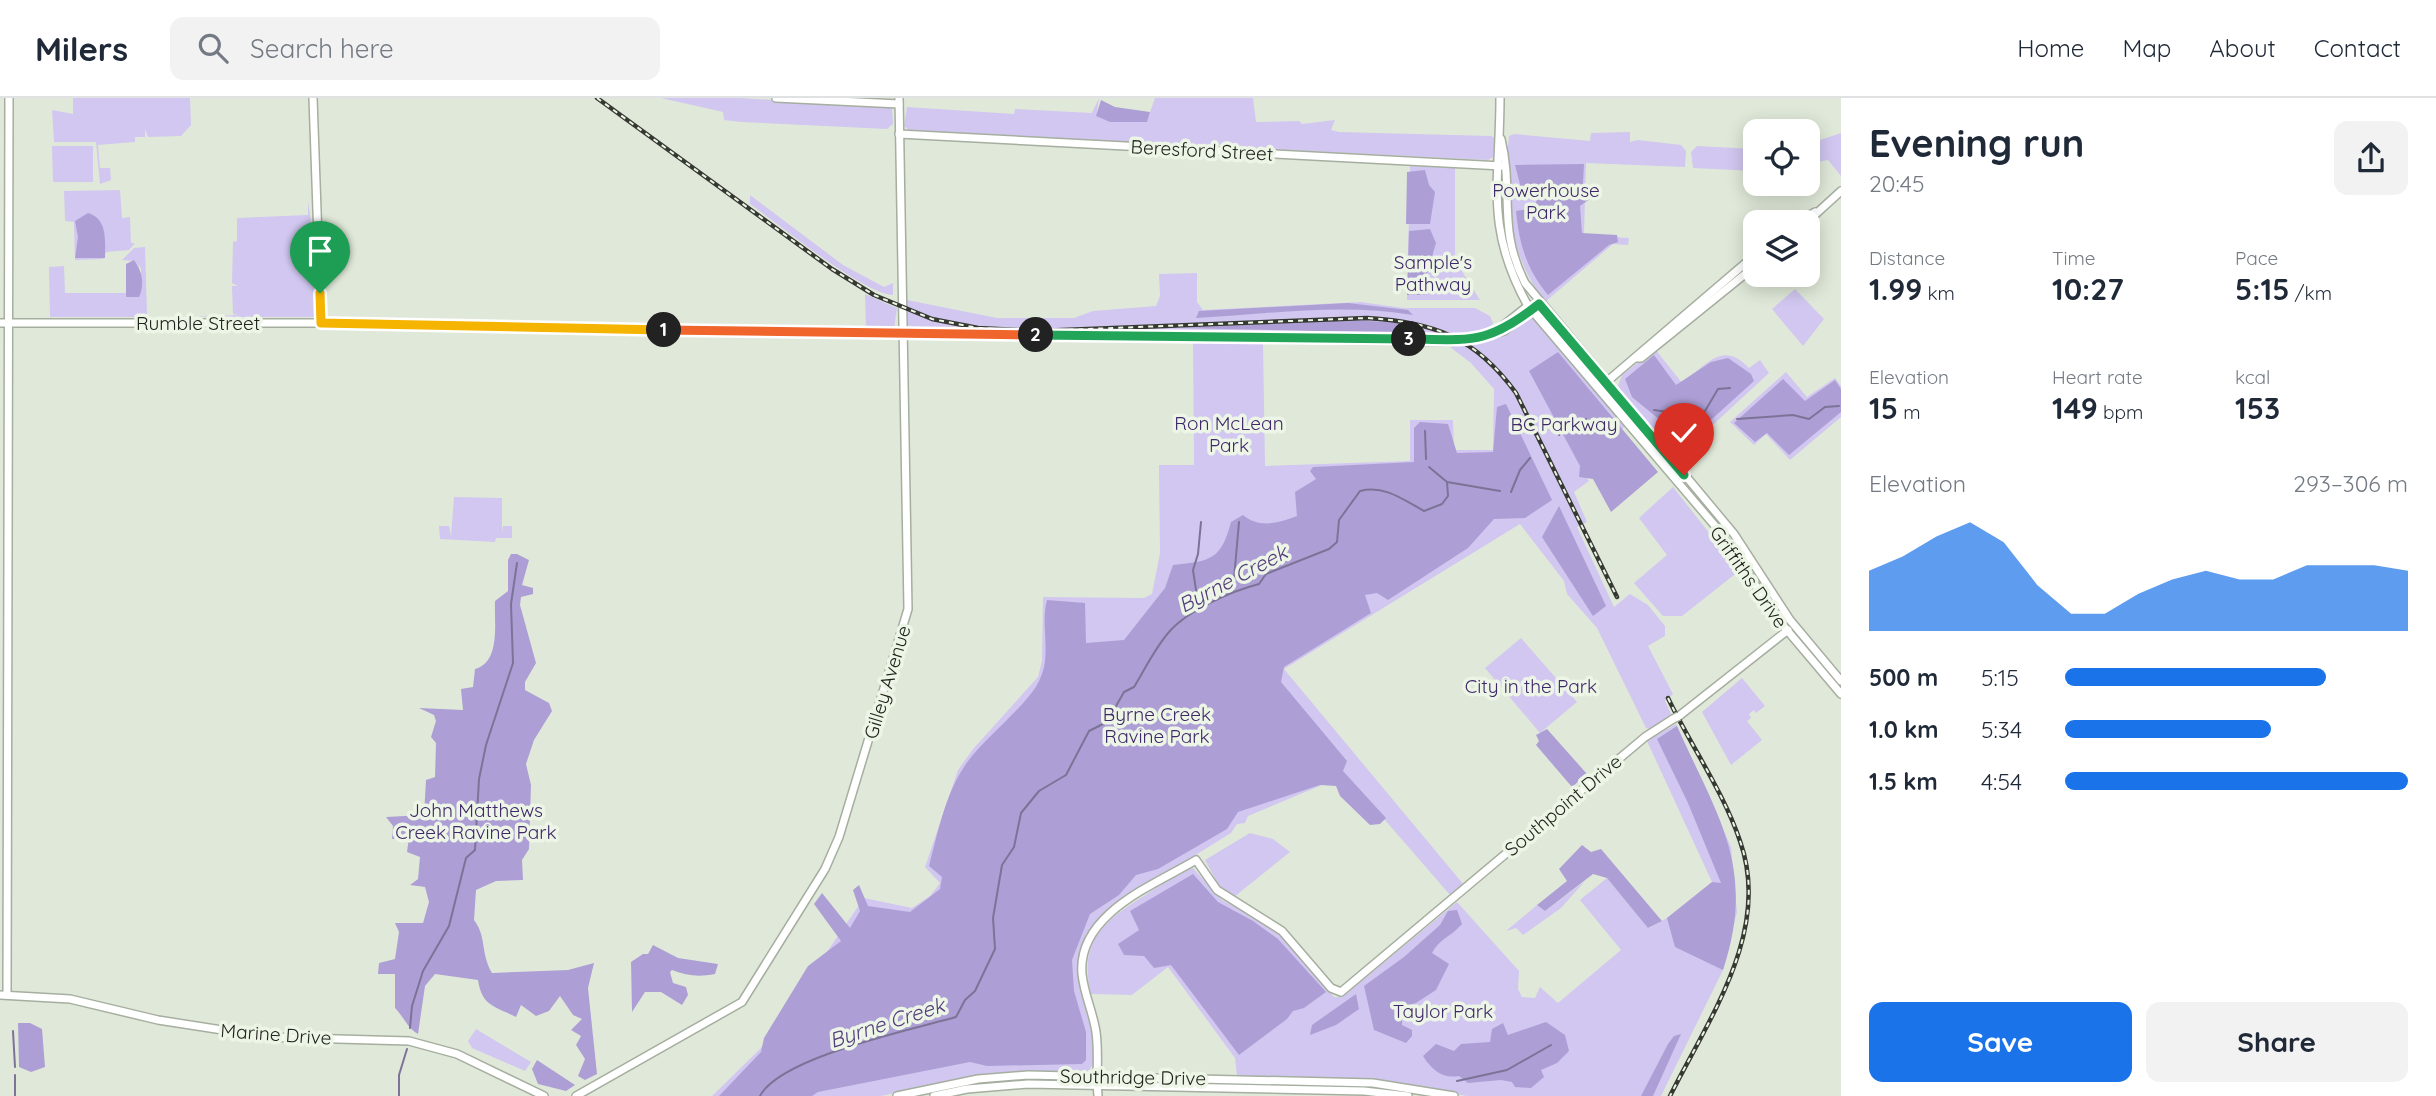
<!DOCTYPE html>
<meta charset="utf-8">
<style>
:root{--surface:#fff;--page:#f2f2f3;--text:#1f2937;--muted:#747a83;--line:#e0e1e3;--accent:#1a73e8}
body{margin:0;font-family:Quicksand,sans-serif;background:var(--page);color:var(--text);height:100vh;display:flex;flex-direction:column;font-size:26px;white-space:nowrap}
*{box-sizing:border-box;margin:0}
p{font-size:23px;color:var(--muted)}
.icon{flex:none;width:38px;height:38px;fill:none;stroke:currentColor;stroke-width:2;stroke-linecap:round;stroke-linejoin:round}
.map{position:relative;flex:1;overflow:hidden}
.details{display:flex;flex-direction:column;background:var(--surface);width:595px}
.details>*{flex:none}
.controls{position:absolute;left:1743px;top:21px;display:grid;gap:14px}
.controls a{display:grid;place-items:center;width:77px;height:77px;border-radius:14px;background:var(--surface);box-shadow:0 4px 18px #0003;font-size:35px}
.pin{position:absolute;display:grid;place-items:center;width:60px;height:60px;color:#fff;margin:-72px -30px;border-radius:50% 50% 50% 0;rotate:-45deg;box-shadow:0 0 7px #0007}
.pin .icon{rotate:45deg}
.km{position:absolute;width:35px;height:35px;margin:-18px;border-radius:50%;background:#222;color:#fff;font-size:19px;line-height:35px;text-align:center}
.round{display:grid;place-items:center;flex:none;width:74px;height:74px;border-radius:14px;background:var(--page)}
.overview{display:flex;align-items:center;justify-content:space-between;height:119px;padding:0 28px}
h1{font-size:38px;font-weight:800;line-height:52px}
.stats{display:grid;grid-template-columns:repeat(3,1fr);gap:10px;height:119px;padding:7px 28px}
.stats div{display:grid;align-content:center}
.stats b{font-size:30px;font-weight:800}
.stats small{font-size:19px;font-weight:400}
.stats p{font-size:19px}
.chart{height:196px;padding:14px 28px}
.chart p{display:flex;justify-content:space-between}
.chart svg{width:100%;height:126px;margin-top:7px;fill:var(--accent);opacity:.7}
.cta{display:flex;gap:14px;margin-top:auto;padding:14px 28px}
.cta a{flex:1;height:80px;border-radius:14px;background:var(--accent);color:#fff;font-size:28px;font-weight:800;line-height:80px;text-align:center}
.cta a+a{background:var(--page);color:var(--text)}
ul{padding:0 28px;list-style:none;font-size:23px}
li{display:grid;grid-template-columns:112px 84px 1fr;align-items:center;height:52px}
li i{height:18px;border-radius:9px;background:var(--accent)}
header{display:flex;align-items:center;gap:42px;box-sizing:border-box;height:98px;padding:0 35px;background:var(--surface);border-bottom:2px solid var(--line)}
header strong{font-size:33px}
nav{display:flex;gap:38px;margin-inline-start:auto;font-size:24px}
.search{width:490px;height:63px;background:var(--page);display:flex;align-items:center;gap:18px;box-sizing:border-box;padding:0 24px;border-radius:14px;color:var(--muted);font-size:26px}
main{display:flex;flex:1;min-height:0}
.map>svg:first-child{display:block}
.green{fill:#d1c7f0}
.forest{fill:#ad9fd5}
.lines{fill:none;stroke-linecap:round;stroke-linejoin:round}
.stream{stroke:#7c7397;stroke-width:2}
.secondary-casing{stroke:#a5ae9f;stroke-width:10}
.secondary{stroke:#fff;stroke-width:7}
.rail-casing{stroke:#363932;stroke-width:4.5}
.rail{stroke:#edf6e6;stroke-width:2;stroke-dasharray:5;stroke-linecap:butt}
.secondary-bridge-casing{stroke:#a5ae9f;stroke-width:10;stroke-linecap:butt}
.secondary-bridge{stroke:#fff;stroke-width:7}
.split-1-casing{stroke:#fff;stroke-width:14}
.split-2-casing{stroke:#fff;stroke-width:14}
.split-3-casing{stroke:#fff;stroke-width:14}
.split-4-casing{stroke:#fff;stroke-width:14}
.split-1{stroke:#f5b400;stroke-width:9}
.split-2{stroke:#f0652b;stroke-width:9}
.split-3{stroke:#22a559;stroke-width:9}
.split-4{stroke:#22a559;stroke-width:9}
.labels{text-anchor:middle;stroke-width:7;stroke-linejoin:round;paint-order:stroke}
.street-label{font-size:19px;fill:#21241e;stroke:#edf6e6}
.park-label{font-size:19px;fill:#3f2869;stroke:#edf6e6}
.water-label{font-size:21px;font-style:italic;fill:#523c7e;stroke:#edf6e6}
</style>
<header>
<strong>Milers</strong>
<div class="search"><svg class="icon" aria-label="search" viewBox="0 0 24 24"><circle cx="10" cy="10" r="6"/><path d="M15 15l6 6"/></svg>Search here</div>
<nav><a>Home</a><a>Map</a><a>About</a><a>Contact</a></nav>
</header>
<main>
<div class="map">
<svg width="1841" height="998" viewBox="0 0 1841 998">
<rect width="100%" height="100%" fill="#e0e9d9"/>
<g class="green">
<polygon points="73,0 190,0 191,27 181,38 148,39 145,31 145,39 135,39 135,44 98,47 100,70 110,70 111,82 100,86 96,44 54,44 52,12 73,16"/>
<polygon points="661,0 739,0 892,9 893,26 887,31 742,24 724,22 723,14"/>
<polygon points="1099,0 1097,15 1147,23 1155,0 1253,0 1256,24 1299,23 1302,26 1335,22 1331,32 1339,34 1491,38 1495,40 1493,59 1488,62 957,36 910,33 904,28 907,9 1014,16 1015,11 1092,15"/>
<path d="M 1630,34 L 1630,44 L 1638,42 L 1681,47 L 1686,53 L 1685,69 L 1586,65 L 1584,137 L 1629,140 L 1628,147 L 1613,146 L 1545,204 C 1508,156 1503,98 1509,38 L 1514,36 L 1590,43 L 1591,35 Z"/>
<polygon points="1841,35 1841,78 1828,62 1808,66 1808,46"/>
<polygon points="52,48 93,48 93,84 53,84"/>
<polygon points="1697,48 1755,51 1755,73 1693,70 1691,54"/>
<polygon points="1410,68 1455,70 1455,162 1480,202 1407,202"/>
<polygon points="120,92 122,120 130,119 131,145 135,145 129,152 106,154 103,161 75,162 74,124 65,123 64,93"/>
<path d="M 750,97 L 843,167 L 884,189 L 893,185 L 893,197 C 865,197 777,125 750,106 Z"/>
<polygon points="308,103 315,152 314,219 192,219 238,217 233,216 232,188 238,188 232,185 233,144 237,143 237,120 308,117"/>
<polygon points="145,149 147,216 142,219 50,219 49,169 64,168 65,195 141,195 141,170 134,163 122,162 134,150"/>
<polygon points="1197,175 1197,204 1203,212 1361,204 1403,210 1475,210 1490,218 1493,225 1491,230 1458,237 970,232 913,231 908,227 907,202 997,220 1074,220 1093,213 1156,208 1160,198 1159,176"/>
<polygon points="1795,191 1824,221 1803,248 1772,211"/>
<polygon points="865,196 897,210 894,231 866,231"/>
<path d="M 1528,219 L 1533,220 L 1625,328 L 1582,372 L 1589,383 L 1574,394 L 1587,424 L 1577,429 L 1614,509 L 1630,496 L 1648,507 L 1665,528 L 1665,538 L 1648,548 L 1673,596 L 1665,603 L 1671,616 L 1650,631 L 1646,630 L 1597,530 L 1567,496 L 1564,483 L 1520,426 L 1284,571 L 1464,787 L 1450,797 L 1346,677 L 1248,718 L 1245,725 L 1237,726 L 1231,735 L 1110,810 C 1038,865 1117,944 1088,973 L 983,976 L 881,998 L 712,998 L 760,951 L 864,800 L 912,810 L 930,798 L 940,785 L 925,769 L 958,672 L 973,651 L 1038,579 L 1042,563 L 1043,499 L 1144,500 L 1152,496 L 1160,455 L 1159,367 L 1194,367 L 1193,243 L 1263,244 L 1265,368 L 1410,363 L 1410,322 L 1453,322 L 1454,352 L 1493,352 L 1494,291 L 1471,265 L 1446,246 L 1486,242 Z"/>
<path d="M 1655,251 L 1682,285 C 1707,266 1723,242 1749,270 L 1760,262 L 1769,275 L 1677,360 L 1656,338 L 1618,288 L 1622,277 Z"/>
<polygon points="1786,274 1807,299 1835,280 1841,288 1841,319 1790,362 1766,336 1754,347 1730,324"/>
<polygon points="1673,389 1739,473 1682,518 1663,518 1634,485 1667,457 1639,420"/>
<polygon points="454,399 502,400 502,435 503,428 512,428 512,440 496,440 495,444 440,441 439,428 449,428 451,438"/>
<polygon points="1521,540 1577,604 1540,635 1485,570"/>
<polygon points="1742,580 1765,608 1756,615 1754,612 1749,616 1751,620 1747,623 1762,642 1731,667 1702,614"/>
<path d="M 1676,626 L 1731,749 L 1737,814 L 1723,872 L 1661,998 L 1467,998 L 1383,983 L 1237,978 L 1235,960 L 1168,869 L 1132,897 L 1091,896 C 1077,840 1107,821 1150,794 C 1164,785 1178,774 1193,770 L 1222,802 L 1260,822 L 1285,841 L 1334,899 L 1342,899 L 1457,804 L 1519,873 L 1518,891 L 1522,899 L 1535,900 L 1540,889 L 1558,905 L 1621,852 L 1580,802 L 1607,780 L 1649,830 L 1667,820 L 1712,784 L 1647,643 Z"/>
<polygon points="1250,735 1273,741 1290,754 1234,799 1219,788 1205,762"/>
<polygon points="1585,783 1561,810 1523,837 1516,830 1506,833 1537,807 1545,813"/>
<polygon points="476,931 531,964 525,973 472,950 468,943"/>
</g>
<g class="forest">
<polygon points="1101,2 1115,9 1150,14 1147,24 1110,24 1096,18"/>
<path d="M 1584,66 L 1583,85 L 1590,101 L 1580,108 L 1582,135 L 1617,137 L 1618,144 L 1609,147 L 1548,197 C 1527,172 1519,146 1516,113 L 1535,110 L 1538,95 L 1522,94 L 1515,67 Z"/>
<polygon points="1425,72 1429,87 1435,94 1430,126 1406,126 1407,74"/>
<path d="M 88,115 C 108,121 105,143 105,160 L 75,160 L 78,139 L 75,123 Z"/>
<polygon points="1430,131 1436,145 1427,176 1437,187 1427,197 1407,197 1409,133"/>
<path d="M 134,162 C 142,172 145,187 139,199 L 126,199 L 126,166 Z"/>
<path d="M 1348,205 L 1408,212 L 1413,217 C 1342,205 1267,216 1196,220 L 1199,213 Z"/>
<polygon points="1350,222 1404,225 1409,235 1180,230"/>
<polygon points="1558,254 1658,374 1611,414 1593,381 1579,379 1580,368 1529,273"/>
<polygon points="1654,257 1676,287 1711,264 1728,260 1751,276 1754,283 1691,340 1683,338 1679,351 1672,350 1660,322 1632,299 1625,281"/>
<polygon points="1783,281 1805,303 1835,282 1841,291 1841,314 1789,357 1767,335 1755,344 1734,325"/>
<path d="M 1506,306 L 1552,402 L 1525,420 L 1494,421 L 1468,450 L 1388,502 L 1377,495 L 1365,497 L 1371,515 L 1284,569 L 1281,584 L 1347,663 L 1343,673 L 1386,720 L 1380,726 L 1370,727 L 1340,698 L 1336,688 L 1320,687 L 1238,714 L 1227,731 L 1158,771 L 1136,777 L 1119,797 L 1090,816 L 1072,862 L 1074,893 L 1086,934 L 1086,962 L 1082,966 L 987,968 L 970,964 L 818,994 L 812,998 L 719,998 L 761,954 L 764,940 L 808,868 L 841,843 L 814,806 L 822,795 L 850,830 L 860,813 L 853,792 L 859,787 L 868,808 L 910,814 L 940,791 L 942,779 L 929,768 C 939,730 947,688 972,658 C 989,637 1031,603 1040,581 C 1052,555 1040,528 1047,502 L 1085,505 L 1086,545 L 1124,542 L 1165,490 L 1173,467 C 1211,463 1221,462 1231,424 L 1243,417 C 1260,431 1278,425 1297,418 L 1295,394 L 1316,381 L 1310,373 L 1313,369 L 1414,364 L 1414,330 L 1420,324 L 1448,326 L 1457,355 L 1493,354 L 1497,309 Z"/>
<polygon points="1559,408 1606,508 1593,518 1542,439"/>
<path d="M 511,456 L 517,456 L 529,462 L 522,487 L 533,490 L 533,496 L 521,499 L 520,507 L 536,565 L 525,584 L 525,592 L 549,605 L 552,613 L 534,642 L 526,666 L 531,687 L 529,751 L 522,762 L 523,782 L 496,783 L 476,792 L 474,822 C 487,839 480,854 492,875 L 568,872 L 594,865 L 588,890 L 597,976 L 585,982 L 578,978 L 585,961 L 576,947 L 581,938 L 571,932 L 582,921 L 573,917 L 560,898 L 549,913 L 536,918 L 521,907 L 516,919 C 494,908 482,908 478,882 L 435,876 L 425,888 L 418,936 C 407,930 404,919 395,910 L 395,876 L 378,876 L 379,865 L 395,861 L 399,834 L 395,825 L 423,825 L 429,804 L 425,789 L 410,787 L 418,781 L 420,759 L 407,754 L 409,739 L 392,741 L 393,728 L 386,719 L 424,717 L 426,682 L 435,679 L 436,645 L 431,639 L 436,623 L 434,617 L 419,610 L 463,612 L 461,591 L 473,589 L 475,571 C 501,564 494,524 495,503 L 508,493 L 508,462 Z"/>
<path d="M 1677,628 C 1717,718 1757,769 1723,872 L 1675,849 L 1667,820 L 1712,784 L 1721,785 L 1688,705 L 1657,641 Z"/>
<polygon points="1547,631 1587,676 1572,689 1536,647 1539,643 1536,637"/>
<polygon points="1582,747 1591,754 1601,751 1662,823 1648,830 1607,780 1593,776 1545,813 1537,807 1567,783 1559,771"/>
<polygon points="1193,776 1218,804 1253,823 1278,841 1326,894 1304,910 1293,913 1287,921 1239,957 1171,867 1154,870 1144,858 1124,857 1118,846 1139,832 1130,813"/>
<path d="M 1457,812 L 1462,826 C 1452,838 1439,841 1432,855 L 1449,866 L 1436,892 L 1416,905 L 1401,909 L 1408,915 L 1402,916 L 1402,927 L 1412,932 L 1412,938 L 1406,945 L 1374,932 L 1364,888 L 1404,859 L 1440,827 L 1448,813 Z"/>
<path d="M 653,847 L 678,860 L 718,866 L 715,876 C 699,879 687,878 672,872 L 670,874 L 673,885 L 686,889 L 688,897 L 682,907 L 661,894 L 645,894 L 632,914 L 631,864 L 643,856 L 648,856 Z"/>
<polygon points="1356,896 1359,911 1336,927 1310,937 1312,927"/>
<path d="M 1546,924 L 1565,937 L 1569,953 L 1557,965 L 1541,972 L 1544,979 L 1531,990 L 1515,989 L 1512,984 L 1501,982 L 1468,985 L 1459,978 C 1442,981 1432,972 1423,958 L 1436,946 L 1454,953 L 1461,946 L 1490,944 L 1492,931 L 1503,925 L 1508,937 Z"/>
<polygon points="18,925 30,925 42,931 45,969 31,974 19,969"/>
<polygon points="1681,936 1653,998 1641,998 1668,946 1674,938"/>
<polygon points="537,962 575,987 566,993 538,986 532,971"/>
</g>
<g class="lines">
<g class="stream">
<polyline points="1654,312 1697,318 1705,313 1718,291 1730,290"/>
<polyline points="1737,321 1793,317 1809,321 1825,309 1839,308"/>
<polyline points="1425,333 1426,361"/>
<polyline points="1559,337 1563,328 1586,321"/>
<polyline points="1429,369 1447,384"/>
<polyline points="1511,394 1520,372 1530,360"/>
<polyline points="1233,492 1239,424"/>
<polyline points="1199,512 1193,472 1198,456 1201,424"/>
<polyline points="410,930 412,908 423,873 449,828 466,760 475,752 479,681 486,647 513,565 511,506 517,465"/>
<polyline points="13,933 15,969"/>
<polyline points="1457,983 1507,972 1551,947"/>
<polyline points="15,998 15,977"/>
<polyline points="399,998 399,977 407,951"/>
<path d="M 760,998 C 780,959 914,931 956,919 L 965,902 L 975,893 L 995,851 L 993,820 L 1002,767 L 1014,749 L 1021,715 L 1039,693 L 1066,677 L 1089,633 L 1107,624 L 1124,594 L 1134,589 C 1145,571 1155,550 1169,534 C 1188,512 1232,493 1259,486 L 1266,476 L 1329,451 L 1337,444 L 1339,422 L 1360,393 C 1385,387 1402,401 1424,413 L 1442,406 L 1448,398 L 1447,384 L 1500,393"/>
</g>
<g class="secondary-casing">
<g id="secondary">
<polyline points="313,0 321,225"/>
<polyline points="776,0 899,6"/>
<path d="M 1500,0 C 1500,84 1484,129 1528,208 L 1716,429 L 1781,525 L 1841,596"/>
<polyline points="899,36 1502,68"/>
<path d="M 1501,41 C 1514,95 1497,130 1525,185 L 1734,436 L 1790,522 L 1841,583"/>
<polyline points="1797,124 1815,114"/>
<polyline points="1807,124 1841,93"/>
<polyline points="0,225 321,225 1452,244 1504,233 1539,206"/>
<polyline points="1495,234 1529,207"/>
<polyline points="1635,260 1641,260 1755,168"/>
<polyline points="1604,286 1755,157"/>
<polyline points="1679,618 1788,532"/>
<polyline points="0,897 70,901 158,922 267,939 409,943 457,956 544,998"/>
<polyline points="7,897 9,0"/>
<polyline points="576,998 742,904 825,771 839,739 908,511 899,0"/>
<polyline points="897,998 978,981 1028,977 1373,985 1454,998"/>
<polyline points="934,998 967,991 1028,986 1364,993 1408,998"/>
<path d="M 1098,998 C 1096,977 1099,955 1096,934 C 1093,914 1084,896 1082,876 C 1077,816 1154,787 1196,762 L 1217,792 L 1282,833 L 1331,890 L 1341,894 L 1645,639 L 1673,621"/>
</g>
</g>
<use href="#secondary" class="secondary"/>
<g class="rail-casing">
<g id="rail">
<path d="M 597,0 L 832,171 L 874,197 L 932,221 L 978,230 L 1037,233 L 1367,220 C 1434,224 1475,239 1516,295 L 1617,499"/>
<path d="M 1668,600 C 1691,648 1723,693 1740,743 C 1772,833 1709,920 1670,998"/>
</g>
</g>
<use href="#rail" class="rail"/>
<g class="secondary-bridge-casing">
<polyline id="secondary-bridge" points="1673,621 1679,618"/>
</g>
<use href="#secondary-bridge" class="secondary-bridge"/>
</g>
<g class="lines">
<g class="split-1-casing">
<polyline id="split-1" points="320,195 321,225 664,232"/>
</g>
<g class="split-2-casing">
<polyline id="split-2" points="664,232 1036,237"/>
</g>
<g class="split-3-casing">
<polyline id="split-3" points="1036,237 1409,241"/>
</g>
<g class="split-4-casing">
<path id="split-4" d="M 1409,241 C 1471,242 1487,247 1539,206 L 1684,377"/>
</g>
<use href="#split-1" class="split-1"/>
<use href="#split-2" class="split-2"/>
<use href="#split-3" class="split-3"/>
<use href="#split-4" class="split-4"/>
</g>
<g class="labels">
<g class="street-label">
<text transform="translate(1202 52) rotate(3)" y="7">Beresford Street</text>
<text x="198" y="232">Rumble Street</text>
<text transform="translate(1749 479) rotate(55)" y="7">Griffiths Drive</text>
<text transform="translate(887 584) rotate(-73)" y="7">Gilley Avenue</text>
<text transform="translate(1563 707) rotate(-40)" y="7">Southpoint Drive</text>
<text transform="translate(276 936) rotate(4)" y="7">Marine Drive</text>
<text transform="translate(1133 979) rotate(1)" y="7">Southridge Drive</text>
</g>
<g class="park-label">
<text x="1546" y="99">Powerhouse<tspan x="1546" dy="22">Park</tspan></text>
<text x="1433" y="171">Sample's<tspan x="1433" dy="22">Pathway</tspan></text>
<text x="1229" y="332">Ron McLean<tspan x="1229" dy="22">Park</tspan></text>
<text x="1564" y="333">BC Parkway</text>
<text x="1531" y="595">City in the Park</text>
<text x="1157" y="623">Byrne Creek<tspan x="1157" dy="22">Ravine Park</tspan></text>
<text x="476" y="719">John Matthews<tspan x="476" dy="22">Creek Ravine Park</tspan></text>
<text x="1443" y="920">Taylor Park</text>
</g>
<g class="water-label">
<text transform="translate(1233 481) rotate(-28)" y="7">Byrne Creek</text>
<text transform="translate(887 925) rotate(-18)" y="7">Byrne Creek</text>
</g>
</g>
</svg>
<div class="controls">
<a><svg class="icon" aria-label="locate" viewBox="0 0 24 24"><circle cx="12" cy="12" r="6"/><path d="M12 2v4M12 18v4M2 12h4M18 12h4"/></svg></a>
<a><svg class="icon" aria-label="layers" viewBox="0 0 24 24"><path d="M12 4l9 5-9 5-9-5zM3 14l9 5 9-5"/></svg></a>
</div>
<div class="pin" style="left:320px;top:195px;background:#1e9e55"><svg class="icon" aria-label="arrive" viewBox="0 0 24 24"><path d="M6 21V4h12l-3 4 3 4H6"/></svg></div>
<div class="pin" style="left:1684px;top:377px;background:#d93025"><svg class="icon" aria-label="check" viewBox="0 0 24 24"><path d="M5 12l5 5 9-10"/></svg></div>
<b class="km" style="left:664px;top:232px">1</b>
<b class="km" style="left:1036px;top:237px">2</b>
<b class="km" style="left:1409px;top:241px">3</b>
</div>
<section class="details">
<div class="overview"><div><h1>Evening run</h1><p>20:45</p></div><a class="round"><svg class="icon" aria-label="share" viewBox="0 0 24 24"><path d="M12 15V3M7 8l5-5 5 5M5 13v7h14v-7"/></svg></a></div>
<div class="stats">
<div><p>Distance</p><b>1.99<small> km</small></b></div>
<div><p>Time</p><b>10:27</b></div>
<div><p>Pace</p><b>5:15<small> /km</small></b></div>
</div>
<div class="stats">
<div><p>Elevation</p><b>15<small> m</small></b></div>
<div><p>Heart rate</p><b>149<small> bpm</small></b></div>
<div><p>kcal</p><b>153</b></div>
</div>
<div class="chart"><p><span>Elevation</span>293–306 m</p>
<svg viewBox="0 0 160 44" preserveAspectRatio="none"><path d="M0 44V23L10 18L20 11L30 6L40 13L50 28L60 38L70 38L80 31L90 26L100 23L110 26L120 26L130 21L140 21L150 21L160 23V44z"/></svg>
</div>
<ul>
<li><b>500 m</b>5:15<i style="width:76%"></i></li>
<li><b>1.0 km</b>5:34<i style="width:60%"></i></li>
<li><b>1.5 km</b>4:54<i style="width:100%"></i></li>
</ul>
<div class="cta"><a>Save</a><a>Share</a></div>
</section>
</main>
